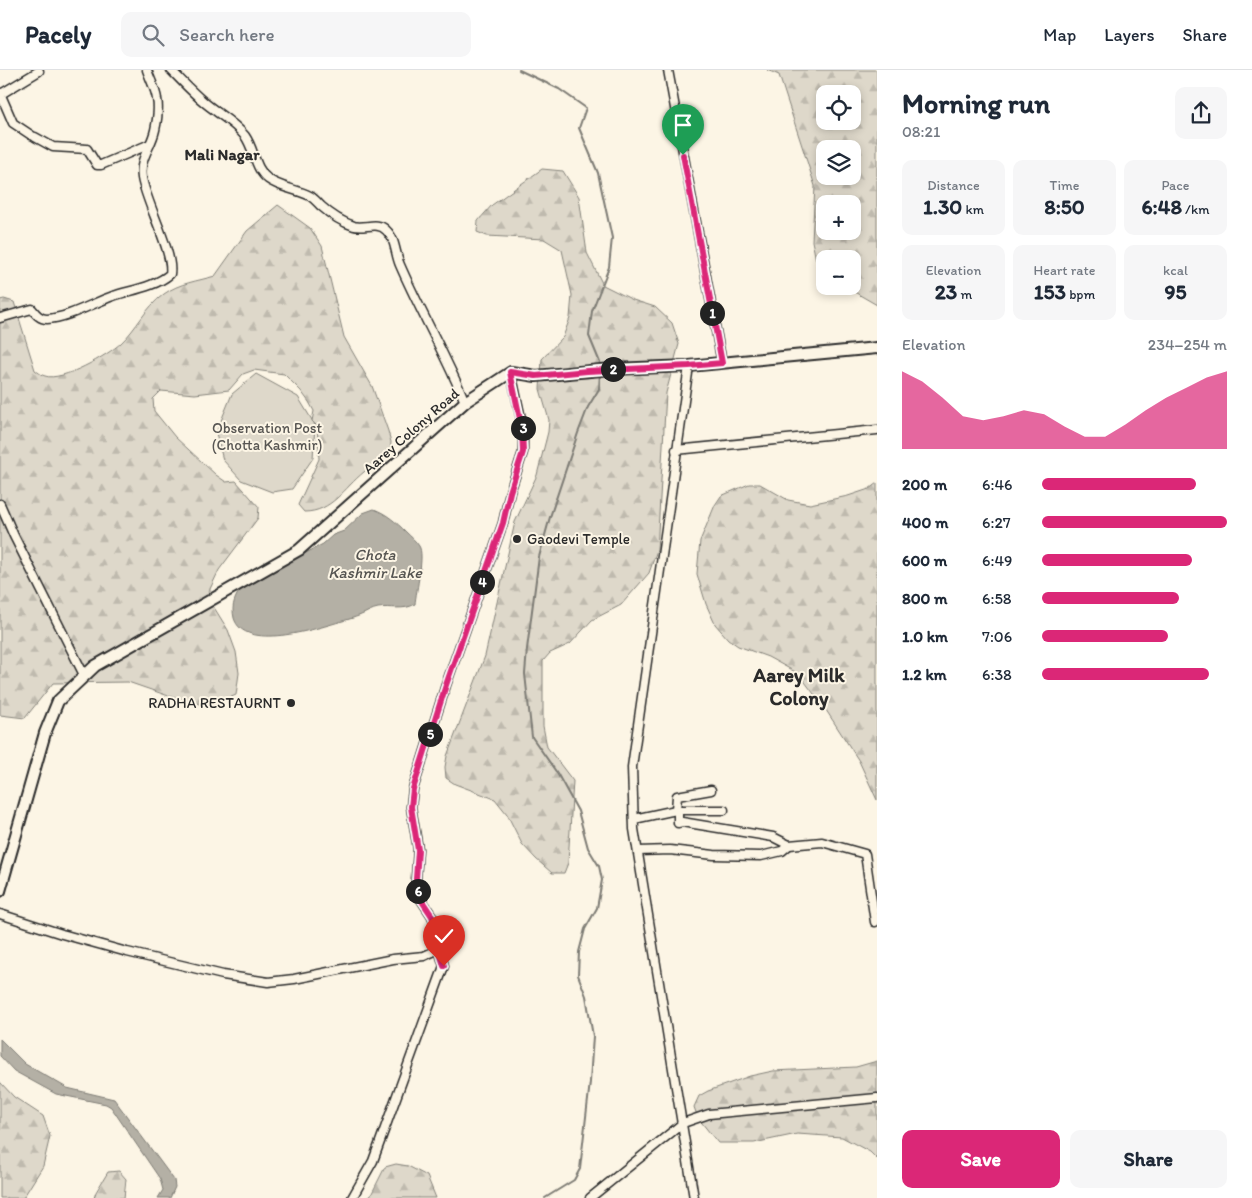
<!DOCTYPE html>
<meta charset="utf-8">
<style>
:root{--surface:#fff;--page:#f6f6f7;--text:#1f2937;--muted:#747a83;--line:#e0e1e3;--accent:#db2777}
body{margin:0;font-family:Itim,sans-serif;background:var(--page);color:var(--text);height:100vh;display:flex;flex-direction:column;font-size:19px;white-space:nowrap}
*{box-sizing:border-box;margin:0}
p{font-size:16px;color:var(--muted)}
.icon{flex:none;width:28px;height:28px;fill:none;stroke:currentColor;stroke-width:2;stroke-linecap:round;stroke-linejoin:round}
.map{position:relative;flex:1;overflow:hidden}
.drawer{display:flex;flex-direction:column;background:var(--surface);width:375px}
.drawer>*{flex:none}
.buttons{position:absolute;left:816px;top:15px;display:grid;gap:10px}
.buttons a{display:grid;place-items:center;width:45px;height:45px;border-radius:10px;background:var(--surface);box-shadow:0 2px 8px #0003;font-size:25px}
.pin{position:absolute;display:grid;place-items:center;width:42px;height:42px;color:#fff;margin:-51px -21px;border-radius:50% 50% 50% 0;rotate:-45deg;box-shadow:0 0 5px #0007}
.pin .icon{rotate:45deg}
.km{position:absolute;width:25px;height:25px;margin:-12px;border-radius:50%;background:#222;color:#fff;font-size:14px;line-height:25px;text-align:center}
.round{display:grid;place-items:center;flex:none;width:52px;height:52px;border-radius:10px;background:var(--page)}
.head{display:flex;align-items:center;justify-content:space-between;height:85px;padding:0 25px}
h1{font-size:28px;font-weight:700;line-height:38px}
.figures{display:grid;grid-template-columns:repeat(3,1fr);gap:8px;height:85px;padding:5px 25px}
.figures div{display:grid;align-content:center;border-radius:10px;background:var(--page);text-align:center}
.figures b{font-size:21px;font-weight:700}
.figures small{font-size:14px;font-weight:400}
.figures p{font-size:14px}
.chart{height:140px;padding:10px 25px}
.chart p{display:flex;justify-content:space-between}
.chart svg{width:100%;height:90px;margin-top:5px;fill:var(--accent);opacity:.7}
.button{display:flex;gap:10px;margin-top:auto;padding:10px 25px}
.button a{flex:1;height:58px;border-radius:10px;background:var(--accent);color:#fff;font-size:20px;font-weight:700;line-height:58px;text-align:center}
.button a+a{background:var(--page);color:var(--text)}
ul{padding:0 25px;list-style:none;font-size:16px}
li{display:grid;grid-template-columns:80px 60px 1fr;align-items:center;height:38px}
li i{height:12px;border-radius:6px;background:var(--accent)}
header{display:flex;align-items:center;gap:30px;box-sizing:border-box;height:70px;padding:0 25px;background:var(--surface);border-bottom:1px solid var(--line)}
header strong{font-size:24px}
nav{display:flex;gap:28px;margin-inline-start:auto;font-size:18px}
.search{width:350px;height:45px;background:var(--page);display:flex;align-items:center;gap:12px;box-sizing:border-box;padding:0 18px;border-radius:10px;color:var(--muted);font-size:19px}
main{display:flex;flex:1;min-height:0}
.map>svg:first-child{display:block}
.green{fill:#ded8ca;stroke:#84827a}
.forest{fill:url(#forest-firs);stroke:#84827a;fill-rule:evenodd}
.water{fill:#b4b0a5;stroke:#7d7b74}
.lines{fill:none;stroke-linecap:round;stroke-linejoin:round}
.stream{stroke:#7d7b74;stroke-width:2}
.minor-casing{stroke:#2b2b2b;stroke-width:11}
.major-casing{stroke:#2b2b2b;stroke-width:14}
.minor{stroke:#fcf5e5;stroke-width:8}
.major{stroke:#fcf5e5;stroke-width:10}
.route-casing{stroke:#fff;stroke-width:10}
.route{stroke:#db2777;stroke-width:6}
.poi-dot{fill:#2b2b2b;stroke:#fcf5e5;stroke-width:2}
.labels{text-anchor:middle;stroke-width:4;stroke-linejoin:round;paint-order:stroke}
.park-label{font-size:15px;fill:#585653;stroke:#fcf5e5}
.street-label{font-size:15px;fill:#2b2b2b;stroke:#fcf5e5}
.poi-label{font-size:15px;fill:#2b2b2b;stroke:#fcf5e5;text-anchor:start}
.neighbourhood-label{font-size:16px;font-weight:bold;fill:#2b2b2b;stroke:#fcf5e5}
.water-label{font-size:16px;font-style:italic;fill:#545350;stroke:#fcf5e5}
.district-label{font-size:20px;font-weight:bold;fill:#2b2b2b;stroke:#fcf5e5}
</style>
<header>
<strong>Pacely</strong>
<div class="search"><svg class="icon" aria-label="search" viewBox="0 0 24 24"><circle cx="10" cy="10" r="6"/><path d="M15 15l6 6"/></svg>Search here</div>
<nav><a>Map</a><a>Layers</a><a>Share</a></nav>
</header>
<main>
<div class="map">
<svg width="877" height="1128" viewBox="0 0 877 1128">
<defs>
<pattern id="forest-firs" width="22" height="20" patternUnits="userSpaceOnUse" patternTransform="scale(1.25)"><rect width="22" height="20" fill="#ded8ca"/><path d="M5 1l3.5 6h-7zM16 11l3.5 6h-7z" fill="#bfbaae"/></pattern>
</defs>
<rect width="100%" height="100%" fill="#fcf5e5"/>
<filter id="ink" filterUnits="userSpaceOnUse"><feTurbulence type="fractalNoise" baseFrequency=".02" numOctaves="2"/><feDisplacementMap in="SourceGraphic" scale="10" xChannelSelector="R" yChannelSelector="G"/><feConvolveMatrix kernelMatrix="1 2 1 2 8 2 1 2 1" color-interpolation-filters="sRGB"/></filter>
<g filter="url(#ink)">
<polygon class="green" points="256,304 298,327 315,355 313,388 292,419 272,422 241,410 223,390 216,363 232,324"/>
<g class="forest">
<path d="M 767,0 L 877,0 L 877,235 L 844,216 L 852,216 L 852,189 L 825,189 L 825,200 L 816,190 L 812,171 L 815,116 L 779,5 ZM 825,24 L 852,24 L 852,51 L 825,51 ZM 825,79 L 852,79 L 852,106 L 825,106 ZM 825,134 L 852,134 L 852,161 L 825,161 Z"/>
<polygon points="542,99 563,101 579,127 587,183 603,215 633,230 655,237 672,253 679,274 666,323 657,480 649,503 621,535 592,550 570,574 550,583 543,591 543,656 547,677 573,711 568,793 564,803 552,803 536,789 522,774 507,744 495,729 455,714 446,708 445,697 447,686 485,586 515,452 537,405 548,362 549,350 540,319 542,289 563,267 570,248 572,225 562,180 544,169 487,166 477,162 478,151 492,135"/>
<path d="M 278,135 L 310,158 L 322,176 L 344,267 L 372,316 L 388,361 L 391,372 L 390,383 C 381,389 372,395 364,402 C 344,418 332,442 304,442 L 298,435 L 319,389 L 317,356 L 312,351 L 314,341 L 309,332 L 301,321 L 284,304 L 254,300 L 243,304 L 229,320 L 195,324 L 161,321 L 153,329 L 154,341 L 175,367 L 216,405 L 226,412 L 236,411 L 259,437 L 258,448 L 219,500 L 210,519 L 210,531 L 228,560 L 236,582 L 239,603 L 236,625 L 215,634 L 202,634 L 189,633 L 128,612 L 53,613 L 25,648 L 0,645 L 0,230 L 4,229 L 14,232 L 35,300 C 38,302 41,305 45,306 C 62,312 108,285 121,273 C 137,258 145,238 164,224 C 179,213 198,211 215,206 L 247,161 Z"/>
<polygon points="877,413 877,730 859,691 826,640 799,604 768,587 738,576 728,569 715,554 706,534 697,504 700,471 715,435 721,426 749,414 760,414 788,430 810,434 848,426 869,419"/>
<polygon points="877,991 877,1089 870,1082 842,1067 797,1064 754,1073 718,1073 698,1048 694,1037 699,1026 708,1021 750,1006 773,1001 856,997"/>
<polygon points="0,1012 14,1027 43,1046 50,1066 43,1096 23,1128 0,1128"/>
<polygon points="396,1094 408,1096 427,1106 436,1128 362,1128 370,1127 385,1097"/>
<polygon points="119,1101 126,1109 124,1128 94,1128 96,1122 108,1102"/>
</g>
<g class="water">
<path d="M 374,439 C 387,444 396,452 406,462 C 410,466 416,471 419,476 C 425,485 416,521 415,534 C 404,541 391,536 378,538 C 372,539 366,543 361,545 C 354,548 346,550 339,552 C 315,559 244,582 234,548 C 231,535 235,526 243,516 L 323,474 L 333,465 L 344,461 L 363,443 Z"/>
<polygon points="0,969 25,994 67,1018 114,1029 174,1110 175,1117 170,1128 158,1128 163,1120 160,1109 111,1037 106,1034 56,1024 14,1001 0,986"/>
</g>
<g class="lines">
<g class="stream">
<polyline points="519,0 559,19 586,38 579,58 598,103 612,168 609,197 592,241 589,266 601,295"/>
<polyline points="545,1128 574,1110 580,1099 590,1012 593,966 586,926 578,905 579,882 585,859 597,838 602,810 599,796 588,778 578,741 557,703 532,667 525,604 527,579 539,487 550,447 578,363 588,337 599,319 600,303"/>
</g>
<g class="minor-casing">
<g id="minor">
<path d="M 171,0 C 182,11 192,22 204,32 C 217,43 234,52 245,66 C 255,80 254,98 268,109 C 280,118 297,119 310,126 C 315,129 318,133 321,136 C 331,145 342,152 354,156 C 364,159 378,151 386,160 C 396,169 395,184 400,195 C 420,241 446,286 465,332"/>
<polyline points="668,0 722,293"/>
<polyline points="0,23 13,53 31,65"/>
<polyline points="1,24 39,1"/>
<polyline points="35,67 53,77 87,79 97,95 101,95 150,74"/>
<path d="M 0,248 L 32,239 C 36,244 40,249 47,249 C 68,248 93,233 113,226 C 131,220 155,217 170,204 C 174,183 146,133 142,108 C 139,88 151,78 155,60 C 157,51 159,38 157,29 C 156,20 150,9 147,0"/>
<polyline points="689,296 632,697 634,759 694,1128"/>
<polyline points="676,380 877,360"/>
<polyline points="0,434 14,466 84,605"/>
<polyline points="711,720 677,726 676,740 724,740"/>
<polyline points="634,749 676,740 678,744 678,753 682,752 773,767 789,775 782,781 761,786 714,785 670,780 638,781"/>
<polyline points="789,775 822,772 865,784 875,852"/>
<polyline points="0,844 62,864 127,882 223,905 268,912 294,909 393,889 424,886 439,879"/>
<polyline points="352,1128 373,1091 444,896 439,879 437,860 432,846 418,825 416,809 418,779 411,737 413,719 446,615 503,453 510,422 523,382 523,358 511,302"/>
<polyline points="590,1128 683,1053 709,1044 877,1028"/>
</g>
</g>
<g class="major-casing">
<polyline id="major" points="0,821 45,663 58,631 95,596 299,480 465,332 511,302 536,306 612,299 689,296 877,278"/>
</g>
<use href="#minor" class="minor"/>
<use href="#major" class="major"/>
</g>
</g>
<g class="lines" filter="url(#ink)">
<g class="route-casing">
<polyline id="route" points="444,896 439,879 437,860 432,846 418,825 416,809 418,780 411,737 413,719 446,615 503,453 510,422 523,382 522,358 510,302 536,306 587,301 689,296 722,293 683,85"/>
</g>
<use href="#route" class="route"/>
</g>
<g class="poi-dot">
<circle cx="517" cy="469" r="5"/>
<circle cx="291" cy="633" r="5"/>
</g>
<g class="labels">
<g class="park-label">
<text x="267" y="363">Observation Post<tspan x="267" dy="17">(Chotta Kashmir)</tspan></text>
</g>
<g class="street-label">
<text transform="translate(411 361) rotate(-41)" y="5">Aarey Colony Road</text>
</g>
<g class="poi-label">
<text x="527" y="474">Gaodevi Temple</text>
<text x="281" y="638" text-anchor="end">RADHA RESTAURNT</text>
</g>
<g class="neighbourhood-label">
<text x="222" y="90">Mali Nagar</text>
</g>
<g class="water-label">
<text x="375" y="490">Chota<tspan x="375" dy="18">Kashmir Lake</tspan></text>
</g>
<g class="district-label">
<text x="799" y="612">Aarey Milk<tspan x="799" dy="23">Colony</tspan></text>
</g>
</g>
</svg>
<div class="buttons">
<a><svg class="icon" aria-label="locate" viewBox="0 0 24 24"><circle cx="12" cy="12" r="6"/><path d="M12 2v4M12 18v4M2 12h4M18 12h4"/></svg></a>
<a><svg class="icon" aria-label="layers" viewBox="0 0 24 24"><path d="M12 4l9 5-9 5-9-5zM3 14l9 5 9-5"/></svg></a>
<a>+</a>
<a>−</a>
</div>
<div class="pin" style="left:683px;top:85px;background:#1e9e55"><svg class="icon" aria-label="arrive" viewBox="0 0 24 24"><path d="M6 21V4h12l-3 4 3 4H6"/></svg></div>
<div class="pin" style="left:444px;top:896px;background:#d93025"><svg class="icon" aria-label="check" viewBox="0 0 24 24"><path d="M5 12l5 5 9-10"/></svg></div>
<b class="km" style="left:712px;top:243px">1</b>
<b class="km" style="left:613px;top:299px">2</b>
<b class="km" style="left:523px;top:358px">3</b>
<b class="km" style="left:482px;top:512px">4</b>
<b class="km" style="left:430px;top:664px">5</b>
<b class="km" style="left:418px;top:821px">6</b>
</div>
<section class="drawer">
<div class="head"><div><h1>Morning run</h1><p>08:21</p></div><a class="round"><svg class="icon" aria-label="share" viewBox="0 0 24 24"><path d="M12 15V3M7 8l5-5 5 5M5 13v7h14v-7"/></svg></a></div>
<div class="figures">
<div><p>Distance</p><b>1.30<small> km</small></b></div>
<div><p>Time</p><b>8:50</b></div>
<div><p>Pace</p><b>6:48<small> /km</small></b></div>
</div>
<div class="figures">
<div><p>Elevation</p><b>23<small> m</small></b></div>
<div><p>Heart rate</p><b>153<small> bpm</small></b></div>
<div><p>kcal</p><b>95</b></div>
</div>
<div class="chart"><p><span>Elevation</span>234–254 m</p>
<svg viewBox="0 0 160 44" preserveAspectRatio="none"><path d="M0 44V6L10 11L20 19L30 28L40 30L50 28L60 25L70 27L80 33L90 38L100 38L110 32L120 25L130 19L140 14L150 9L160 6V44z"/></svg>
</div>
<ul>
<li><b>200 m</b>6:46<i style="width:83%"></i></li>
<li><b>400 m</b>6:27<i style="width:100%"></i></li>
<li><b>600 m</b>6:49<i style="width:81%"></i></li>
<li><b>800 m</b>6:58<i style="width:74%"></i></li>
<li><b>1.0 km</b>7:06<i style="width:68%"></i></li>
<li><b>1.2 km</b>6:38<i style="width:90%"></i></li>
</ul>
<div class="button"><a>Save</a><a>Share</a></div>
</section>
</main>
